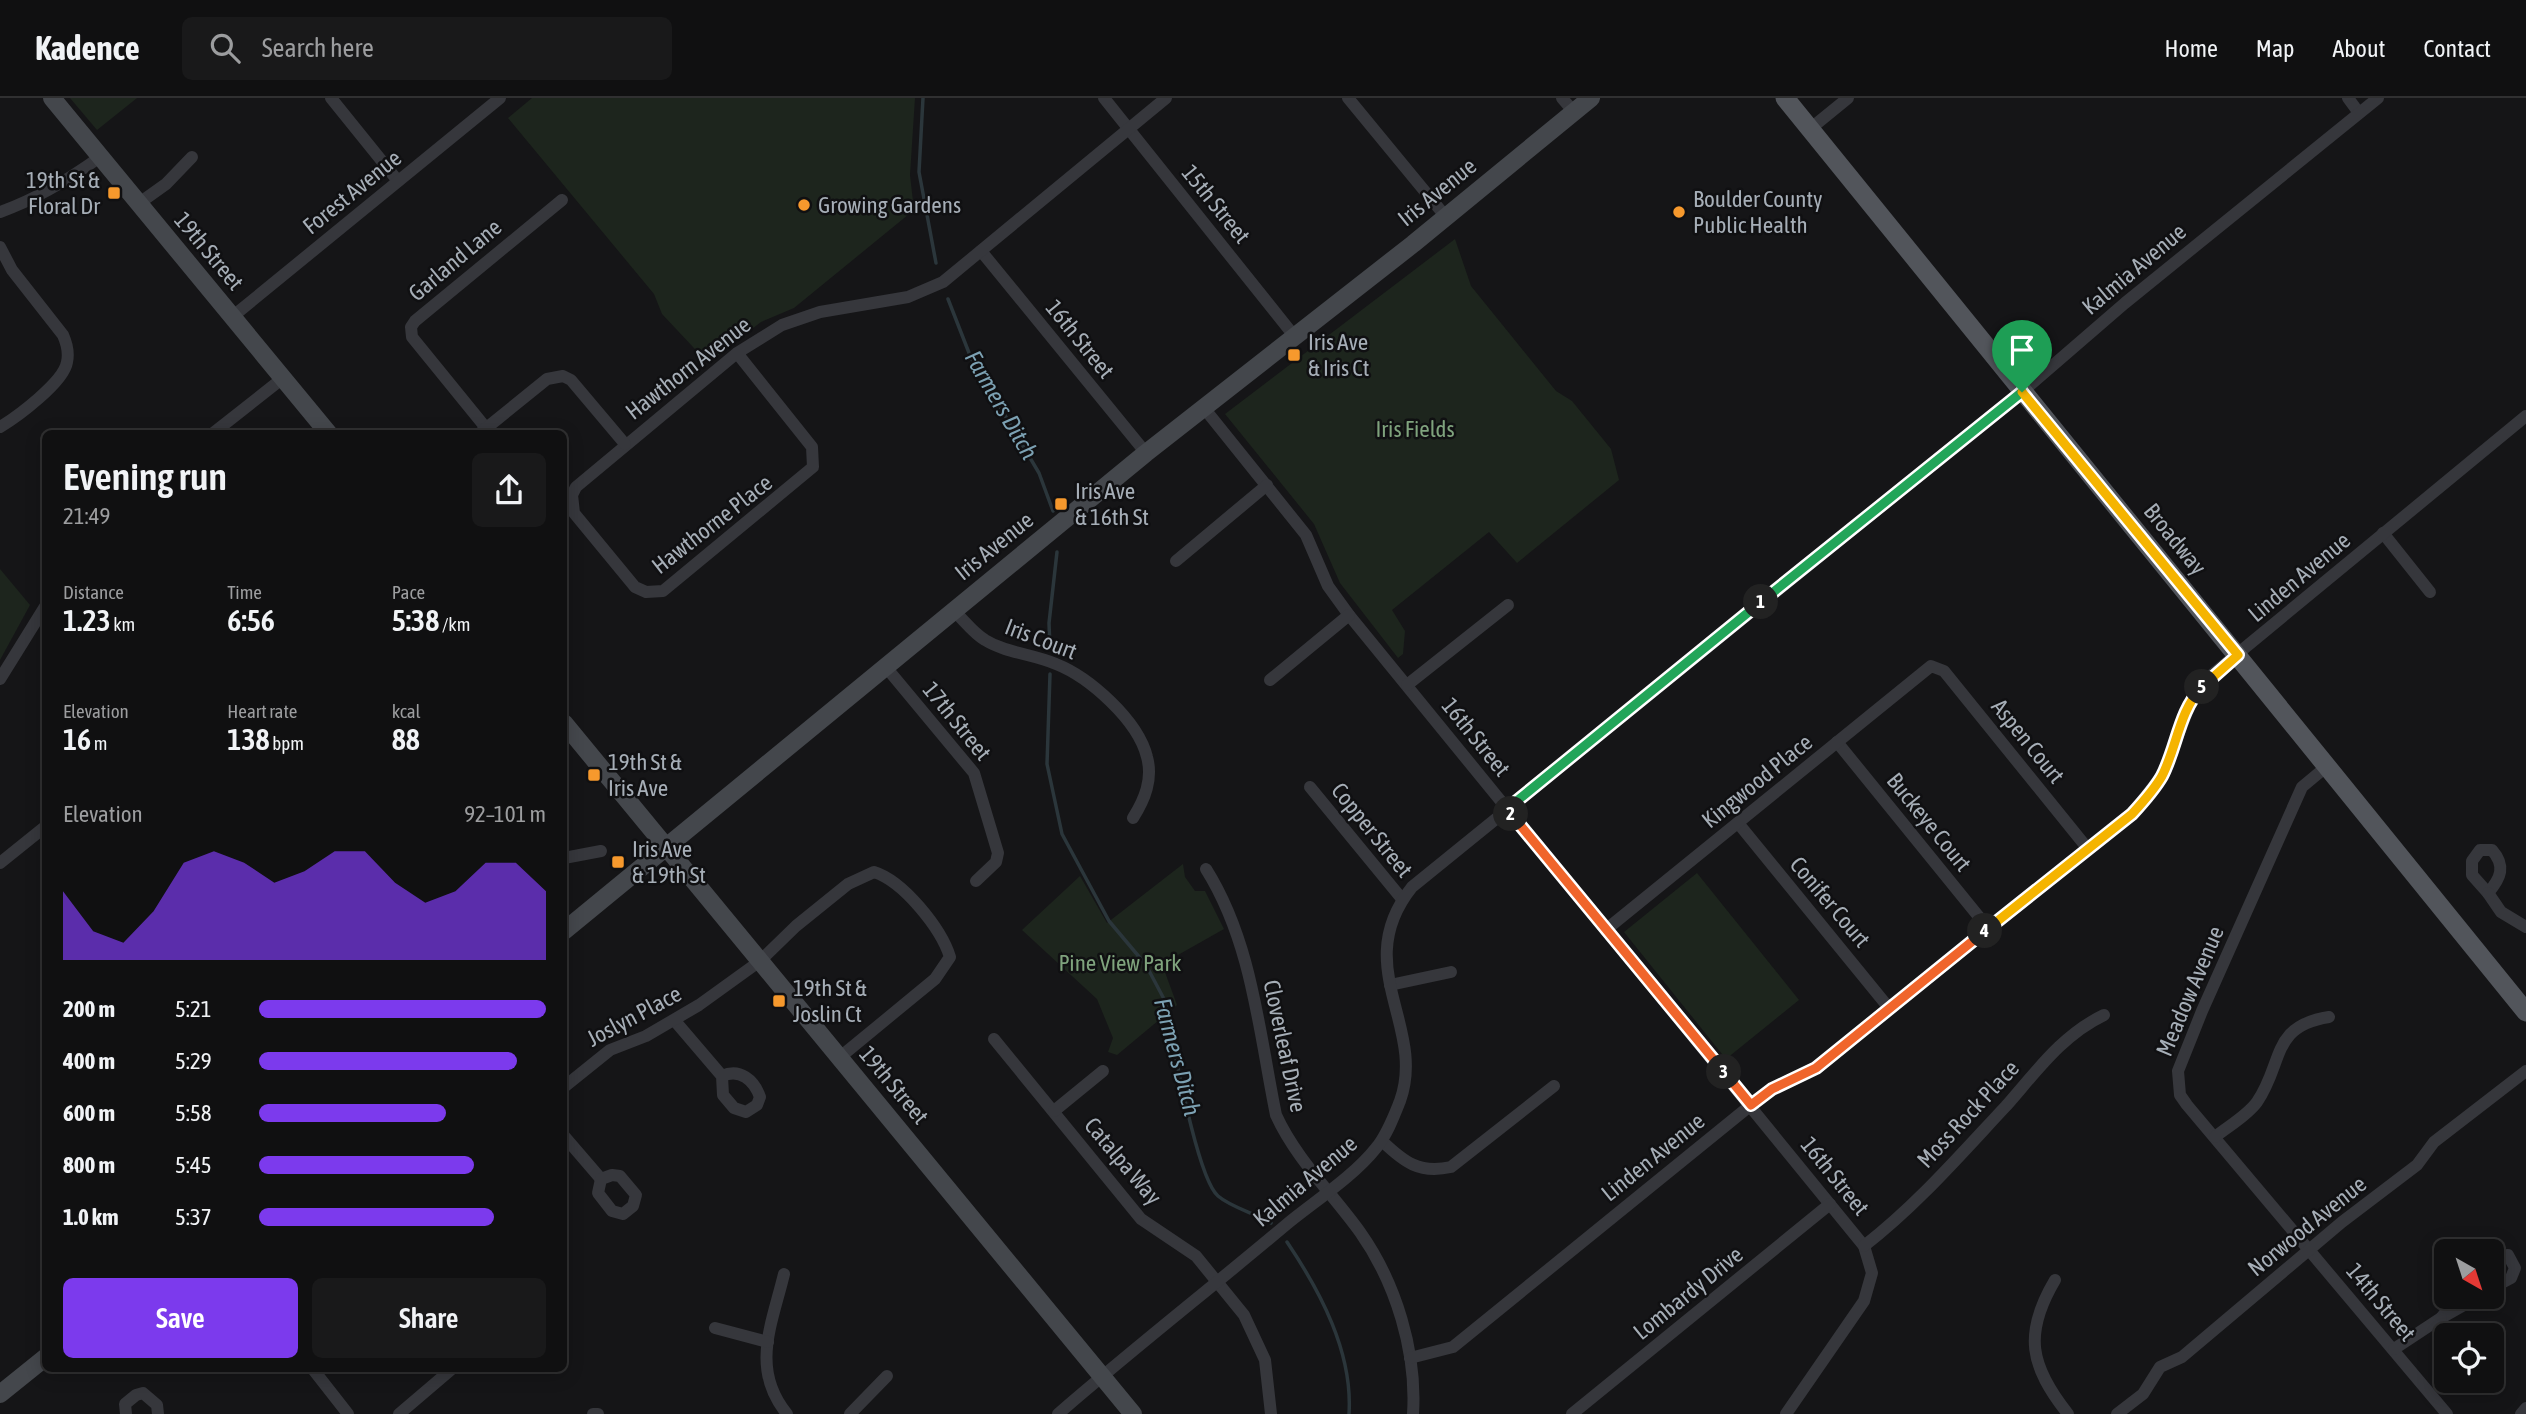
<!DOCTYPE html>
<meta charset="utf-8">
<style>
:root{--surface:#101011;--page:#19191a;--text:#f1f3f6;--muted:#9c9d9f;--line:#303031;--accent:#7c3aed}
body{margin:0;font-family:"Asap Condensed",sans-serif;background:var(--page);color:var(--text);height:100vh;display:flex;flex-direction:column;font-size:26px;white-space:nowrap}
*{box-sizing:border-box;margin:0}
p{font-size:23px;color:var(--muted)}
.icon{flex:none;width:38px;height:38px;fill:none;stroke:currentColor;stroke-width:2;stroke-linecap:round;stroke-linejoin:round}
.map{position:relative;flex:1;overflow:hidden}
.side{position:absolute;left:42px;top:332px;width:525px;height:942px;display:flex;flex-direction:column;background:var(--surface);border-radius:10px;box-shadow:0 4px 18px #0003,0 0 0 2px var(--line)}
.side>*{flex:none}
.needle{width:46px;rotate:141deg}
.tools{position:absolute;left:2434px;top:1141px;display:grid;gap:14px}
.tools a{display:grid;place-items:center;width:70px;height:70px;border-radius:10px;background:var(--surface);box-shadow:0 4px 18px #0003,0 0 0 2px var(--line);font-size:35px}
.pin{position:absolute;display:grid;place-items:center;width:60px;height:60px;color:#fff;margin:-72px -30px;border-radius:50% 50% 50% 0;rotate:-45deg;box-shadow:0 0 7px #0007}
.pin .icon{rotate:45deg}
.km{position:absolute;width:35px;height:35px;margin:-18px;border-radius:50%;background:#222;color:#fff;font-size:19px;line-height:35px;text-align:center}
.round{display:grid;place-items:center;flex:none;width:74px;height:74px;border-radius:10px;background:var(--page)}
.overview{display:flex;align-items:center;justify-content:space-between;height:119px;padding:0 21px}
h1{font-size:38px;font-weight:600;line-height:52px}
.stats{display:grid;grid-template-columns:repeat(3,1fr);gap:10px;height:119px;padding:7px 21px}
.stats div{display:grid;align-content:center}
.stats b{font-size:30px;font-weight:600}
.stats small{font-size:19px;font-weight:400}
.stats p{font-size:19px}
.chart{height:196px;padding:14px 21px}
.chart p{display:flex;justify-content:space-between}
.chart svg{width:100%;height:126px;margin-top:7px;fill:var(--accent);opacity:.7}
.action{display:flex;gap:14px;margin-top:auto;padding:14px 21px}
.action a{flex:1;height:80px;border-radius:10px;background:var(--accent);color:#fff;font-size:28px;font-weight:600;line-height:80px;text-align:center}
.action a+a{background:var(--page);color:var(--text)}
ul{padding:0 21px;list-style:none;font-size:23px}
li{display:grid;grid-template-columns:112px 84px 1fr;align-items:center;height:52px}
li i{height:18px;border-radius:9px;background:var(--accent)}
header{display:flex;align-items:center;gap:42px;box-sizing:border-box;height:98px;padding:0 35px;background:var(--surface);border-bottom:2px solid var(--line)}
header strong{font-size:33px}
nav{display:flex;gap:38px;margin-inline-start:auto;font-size:24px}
.search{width:490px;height:63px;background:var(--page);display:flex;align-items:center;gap:18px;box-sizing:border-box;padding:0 24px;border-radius:10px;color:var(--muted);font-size:26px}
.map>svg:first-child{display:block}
.green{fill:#1d251d}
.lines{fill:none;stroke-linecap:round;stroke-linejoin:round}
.stream{stroke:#2b363b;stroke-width:3.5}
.street{stroke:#36373c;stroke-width:12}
.secondary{stroke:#44474c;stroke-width:18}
.primary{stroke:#52555b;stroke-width:19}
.split-1-casing{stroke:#fff;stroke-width:14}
.split-2-casing{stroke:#fff;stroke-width:14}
.split-3-casing{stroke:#fff;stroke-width:14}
.split-4-casing{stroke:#fff;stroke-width:14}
.split-5-casing{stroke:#fff;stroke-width:14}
.split-6-casing{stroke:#fff;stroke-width:14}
.split-1{stroke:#22a559;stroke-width:9}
.split-2{stroke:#22a559;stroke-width:9}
.split-3{stroke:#f0652b;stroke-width:9}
.split-4{stroke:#f0652b;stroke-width:9}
.split-5{stroke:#f5b400;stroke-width:9}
.split-6{stroke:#f5b400;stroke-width:9}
.poi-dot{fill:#f6992d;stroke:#101012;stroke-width:2.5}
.labels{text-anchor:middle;stroke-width:5;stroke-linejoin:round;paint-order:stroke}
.poi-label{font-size:23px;fill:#a6aeb7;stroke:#101012;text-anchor:start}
.street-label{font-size:23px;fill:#a6aeb7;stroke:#101012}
.park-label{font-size:23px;fill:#7fa37d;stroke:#101012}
.water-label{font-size:24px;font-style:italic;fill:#7ca1b3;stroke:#101012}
</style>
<header>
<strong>Kadence</strong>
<div class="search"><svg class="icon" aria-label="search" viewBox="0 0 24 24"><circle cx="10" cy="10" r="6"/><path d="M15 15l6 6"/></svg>Search here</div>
<nav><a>Home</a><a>Map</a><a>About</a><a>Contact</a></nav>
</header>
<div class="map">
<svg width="2526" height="1316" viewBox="0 0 2526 1316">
<rect width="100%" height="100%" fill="#151517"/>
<g class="green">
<polygon points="70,0 137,0 97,32"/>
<polygon points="532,0 915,0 910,77 914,112 794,210 761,224 708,265 662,216 654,196 508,20"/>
<polygon points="1455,141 1471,188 1556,293 1572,303 1611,351 1619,382 1517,465 1489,434 1392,512 1405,533 1403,556 1398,560 1340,485 1314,426 1225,316"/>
<polygon points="0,471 30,507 0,562"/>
<polygon points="1183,766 1185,779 1195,793 1205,793 1224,831 1162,866 1177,907 1117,957 1108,954 1113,940 1097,901 1022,832 1080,778 1107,825"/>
<polygon points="1697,775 1799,902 1726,961 1624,834"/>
</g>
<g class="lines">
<g class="stream">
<polyline points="923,0 919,74 936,165"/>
<polyline points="948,201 971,260 1039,375 1053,413"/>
<polyline points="1050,551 1049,525 1057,454"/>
<path d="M 1050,576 L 1047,666 L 1062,736 L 1109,823 L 1146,867 L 1164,901 C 1172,937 1196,1079 1218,1098 C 1232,1110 1255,1115 1271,1125"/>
<path d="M 1287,1144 C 1320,1193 1353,1254 1349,1316"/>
</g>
<g class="street">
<polyline points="331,0 398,83"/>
<polyline points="1104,0 1295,239"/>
<polyline points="1348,0 1446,119"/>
<polyline points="1562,0 1574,14"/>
<polyline points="2348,0 2359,15"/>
<polyline points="1810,31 1848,0"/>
<polyline points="138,106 166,86 192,59"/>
<path d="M 0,114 C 37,101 68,82 100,59"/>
<path d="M 0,149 L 12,172 L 63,237 C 67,246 69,255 67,264 C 64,284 17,319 0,329"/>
<polyline points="981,153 1146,355"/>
<polyline points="232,219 500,0"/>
<polyline points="737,255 812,349 813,369 663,493 646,494 635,489 574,415 572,397 576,389 737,255 782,227 820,214 908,199 943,184 1166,0"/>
<polyline points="1204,310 1306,437 1328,488 1349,517 1864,1148 1872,1175 1864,1203 1786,1316"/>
<polyline points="486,330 412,239 411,229 415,223 562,102"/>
<polyline points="212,336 283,280"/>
<polyline points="479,336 547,281 563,278 571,282 625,346"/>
<polyline points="2383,435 2430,494"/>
<polyline points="1176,463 1267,387"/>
<path d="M 954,513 C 964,522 973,535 985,542 C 1006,555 1033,556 1056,566 C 1089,579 1138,622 1147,659 C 1153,681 1145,701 1133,720"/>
<polyline points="885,568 974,675 998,755 996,764 976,783"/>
<polyline points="0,581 46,507"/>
<polyline points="1270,582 1349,517"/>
<polyline points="1407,587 1508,507"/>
<polyline points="1837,644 1988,830"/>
<polyline points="2326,669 2302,689 2202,913 2178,973 2180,997 2187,1007 2447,1316"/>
<polyline points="1310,689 1402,801"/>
<polyline points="1738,725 1889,910"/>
<path d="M 2480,752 L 2492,752 C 2506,768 2501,780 2488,795 L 2472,777 L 2472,763 Z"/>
<polyline points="564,760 601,753"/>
<polyline points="0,765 46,728"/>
<path d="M 1206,771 C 1252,844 1259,934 1276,1017 C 1296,1061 1332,1095 1360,1134 C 1396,1185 1417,1254 1413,1316"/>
<polyline points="2488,795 2501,814 2526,829"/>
<polyline points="1608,830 1931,568 1944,573 2088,751"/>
<polyline points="1390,887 1451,874"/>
<path d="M 675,923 L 722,978 L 723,997 L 734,1010 L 746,1014 L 757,1007 L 760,999 C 754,982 740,970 722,978"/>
<polyline points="994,941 1141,1121 1196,1158 1244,1217 1265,1262 1271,1316"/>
<path d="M 564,989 L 610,952 L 646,938 L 699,907 L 760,863 L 796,828 L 848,786 L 874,774 C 903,783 941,830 950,859 L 935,881 L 839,960"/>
<polyline points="1054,1013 1103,973"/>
<polyline points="564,1038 601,1081"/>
<path d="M 2215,1039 C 2227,1029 2247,1018 2257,1004 C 2284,965 2270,928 2329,919"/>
<path d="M 1382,1043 C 1404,1064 1419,1076 1451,1069 L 1554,988"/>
<polygon points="612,1077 620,1078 636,1097 633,1108 623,1116 612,1113 598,1095 601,1081"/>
<path d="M 1864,1148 C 1917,1107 1961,1056 2006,1008 C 2036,974 2062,937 2104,917"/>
<polyline points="2492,1159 2508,1157 2515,1170 2511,1180 2492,1190"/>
<path d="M 784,1176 C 772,1226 750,1271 787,1316"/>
<path d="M 2055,1182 C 2023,1236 2030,1268 2068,1316"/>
<polyline points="2458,1199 2441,1220 2478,1199"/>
<polyline points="715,1230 768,1244"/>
<polyline points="2394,1251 2441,1220"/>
<polyline points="1410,1260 1453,1249 1751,1007 1772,991 1816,970 2132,716 2163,676 2191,604 2213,576 2526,318"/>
<polyline points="312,1270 348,1316"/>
<polyline points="126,1316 125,1306 136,1297 143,1295 157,1307 158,1316"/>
<polyline points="399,1316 453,1270"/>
<polyline points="593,1316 598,1316"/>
<polyline points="850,1316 887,1278"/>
<path d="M 1058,1316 C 1133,1251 1211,1190 1287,1126 C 1315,1103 1354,1078 1376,1050 C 1387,1037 1394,1018 1400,1003 C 1427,928 1349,868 1412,789 L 2022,294 L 2125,205 L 2378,0"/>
<polyline points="1572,1316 1830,1106"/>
<polyline points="2117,1316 2143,1296 2160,1269 2182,1259 2342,1124 2417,1067 2434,1044 2526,973"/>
<polyline points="2521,1316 2526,1310"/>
</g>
<g class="secondary">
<polyline points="52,0 329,336"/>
<polyline points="564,625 1133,1316"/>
<polyline points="564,833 1146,355 1413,146 1591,0"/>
<polyline points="0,1296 46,1259"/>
</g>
<polyline class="primary" points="1785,0 2526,914"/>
</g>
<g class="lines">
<g class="split-1-casing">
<polyline id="split-1" points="1761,504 2022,294"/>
</g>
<g class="split-2-casing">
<polyline id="split-2" points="1511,716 1507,711 1761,504"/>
</g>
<g class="split-3-casing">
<polyline id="split-3" points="1511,716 1724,974"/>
</g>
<g class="split-4-casing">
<polyline id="split-4" points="1724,974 1751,1007 1772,991 1816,970 1985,833"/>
</g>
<g class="split-5-casing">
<path id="split-5" d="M 1985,833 L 2132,716 C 2143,704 2154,692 2162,678 C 2177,649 2179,613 2202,589"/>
</g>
<g class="split-6-casing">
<polyline id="split-6" points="2022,294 2238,557 2202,589"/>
</g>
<use href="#split-1" class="split-1"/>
<use href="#split-2" class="split-2"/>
<use href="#split-3" class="split-3"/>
<use href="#split-4" class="split-4"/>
<use href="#split-5" class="split-5"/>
<use href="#split-6" class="split-6"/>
</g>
<g class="poi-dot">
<rect x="107" y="88" width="14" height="14" rx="3.5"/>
<circle cx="804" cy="107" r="7"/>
<circle cx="1679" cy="114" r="7"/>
<rect x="1287" y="250" width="14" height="14" rx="3.5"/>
<rect x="1054" y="399" width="14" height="14" rx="3.5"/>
<rect x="587" y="670" width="14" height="14" rx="3.5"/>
<rect x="611" y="757" width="14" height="14" rx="3.5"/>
<rect x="772" y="896" width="14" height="14" rx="3.5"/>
</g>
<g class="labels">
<g class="poi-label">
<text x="100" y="90" text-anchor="end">19th St &amp;<tspan x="100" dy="26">Floral Dr</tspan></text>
<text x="1693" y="109">Boulder County<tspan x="1693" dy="26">Public Health</tspan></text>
<text x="818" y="115">Growing Gardens</text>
<text x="1308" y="252">Iris Ave<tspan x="1308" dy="26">&amp; Iris Ct</tspan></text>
<text x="1075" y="401">Iris Ave<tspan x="1075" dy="26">&amp; 16th St</tspan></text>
<text x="608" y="672">19th St &amp;<tspan x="608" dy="26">Iris Ave</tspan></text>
<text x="632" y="759">Iris Ave<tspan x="632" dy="26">&amp; 19th St</tspan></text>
<text x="793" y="898">19th St &amp;<tspan x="793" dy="26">Joslin Ct</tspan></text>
</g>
<g class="street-label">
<text transform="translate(352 94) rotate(-39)" y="8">Forest Avenue</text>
<text transform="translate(1437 94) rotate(-39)" y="8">Iris Avenue</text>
<text transform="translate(1216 106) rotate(51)" y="8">15th Street</text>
<text transform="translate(209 153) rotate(50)" y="8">19th Street</text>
<text transform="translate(455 162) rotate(-40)" y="8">Garland Lane</text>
<text transform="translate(2134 171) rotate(-40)" y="8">Kalmia Avenue</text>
<text transform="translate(1080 241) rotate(51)" y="8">16th Street</text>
<text transform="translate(688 270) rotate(-38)" y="8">Hawthorn Avenue</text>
<text transform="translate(712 426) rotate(-38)" y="8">Hawthorne Place</text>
<text transform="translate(2175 441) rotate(51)" y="8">Broadway</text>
<text transform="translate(994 448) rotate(-39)" y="8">Iris Avenue</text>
<text transform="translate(2299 479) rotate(-40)" y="8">Linden Avenue</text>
<text transform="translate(1041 541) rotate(21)" y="8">Iris Court</text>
<text transform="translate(957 623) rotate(51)" y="8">17th Street</text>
<text transform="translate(1476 639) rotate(51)" y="8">16th Street</text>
<text transform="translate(2028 643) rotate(51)" y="8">Aspen Court</text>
<text transform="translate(1757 683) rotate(-39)" y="8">Kingwood Place</text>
<text transform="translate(1929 724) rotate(51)" y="8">Buckeye Court</text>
<text transform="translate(1372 732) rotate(51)" y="8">Copper Street</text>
<text transform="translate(1830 804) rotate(50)" y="8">Conifer Court</text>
<text transform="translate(2190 893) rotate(-67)" y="8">Meadow Avenue</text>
<text transform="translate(634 918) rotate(-28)" y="8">Joslyn Place</text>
<text transform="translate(1285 948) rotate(78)" y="8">Cloverleaf Drive</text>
<text transform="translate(894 987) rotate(50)" y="8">19th Street</text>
<text transform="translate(1968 1016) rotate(-47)" y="8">Moss Rock Place</text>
<text transform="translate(1653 1059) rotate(-39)" y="8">Linden Avenue</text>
<text transform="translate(1123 1063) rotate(50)" y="8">Catalpa Way</text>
<text transform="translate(1835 1078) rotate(51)" y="8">16th Street</text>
<text transform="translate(1305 1083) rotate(-40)" y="8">Kalmia Avenue</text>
<text transform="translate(2307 1128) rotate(-39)" y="8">Norwood Avenue</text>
<text transform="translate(1688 1195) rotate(-39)" y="8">Lombardy Drive</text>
<text transform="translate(2381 1204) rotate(50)" y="8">14th Street</text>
</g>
<g class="park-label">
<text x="1415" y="339">Iris Fields</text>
<text x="1120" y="873">Pine View Park</text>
</g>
<g class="water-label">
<text transform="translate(1001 307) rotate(60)" y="8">Farmers Ditch</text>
<text transform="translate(1177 959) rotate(75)" y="8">Farmers Ditch</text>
</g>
</g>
</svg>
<div class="tools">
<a><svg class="needle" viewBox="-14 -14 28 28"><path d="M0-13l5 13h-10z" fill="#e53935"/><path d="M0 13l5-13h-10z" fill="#9c9d9f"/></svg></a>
<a><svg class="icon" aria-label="locate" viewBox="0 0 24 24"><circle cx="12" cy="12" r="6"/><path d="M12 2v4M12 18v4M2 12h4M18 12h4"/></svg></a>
</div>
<div class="pin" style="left:2022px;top:294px;background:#1e9e55"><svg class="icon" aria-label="arrive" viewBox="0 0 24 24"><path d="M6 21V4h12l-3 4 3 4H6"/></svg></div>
<b class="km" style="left:1761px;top:504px">1</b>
<b class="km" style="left:1511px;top:716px">2</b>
<b class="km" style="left:1724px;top:974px">3</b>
<b class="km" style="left:1985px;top:833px">4</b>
<b class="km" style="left:2202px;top:589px">5</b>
<section class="side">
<div class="overview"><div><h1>Evening run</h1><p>21:49</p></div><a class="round"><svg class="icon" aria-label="share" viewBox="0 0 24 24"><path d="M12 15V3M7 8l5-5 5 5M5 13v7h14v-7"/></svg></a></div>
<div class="stats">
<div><p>Distance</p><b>1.23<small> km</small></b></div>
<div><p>Time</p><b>6:56</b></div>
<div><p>Pace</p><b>5:38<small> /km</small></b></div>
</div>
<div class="stats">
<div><p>Elevation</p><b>16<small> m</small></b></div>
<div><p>Heart rate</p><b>138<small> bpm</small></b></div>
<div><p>kcal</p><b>88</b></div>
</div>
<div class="chart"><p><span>Elevation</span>92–101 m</p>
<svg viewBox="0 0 160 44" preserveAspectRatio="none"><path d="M0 44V20L10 34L20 38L30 27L40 10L50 6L60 10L70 17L80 13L90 6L100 6L110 17L120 24L130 20L140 10L150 10L160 20V44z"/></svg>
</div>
<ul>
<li><b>200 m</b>5:21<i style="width:100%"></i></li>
<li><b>400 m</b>5:29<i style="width:90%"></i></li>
<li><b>600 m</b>5:58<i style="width:65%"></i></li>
<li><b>800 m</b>5:45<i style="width:75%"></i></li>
<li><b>1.0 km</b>5:37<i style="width:82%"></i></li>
</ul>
<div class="action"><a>Save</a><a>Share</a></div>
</section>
</div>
